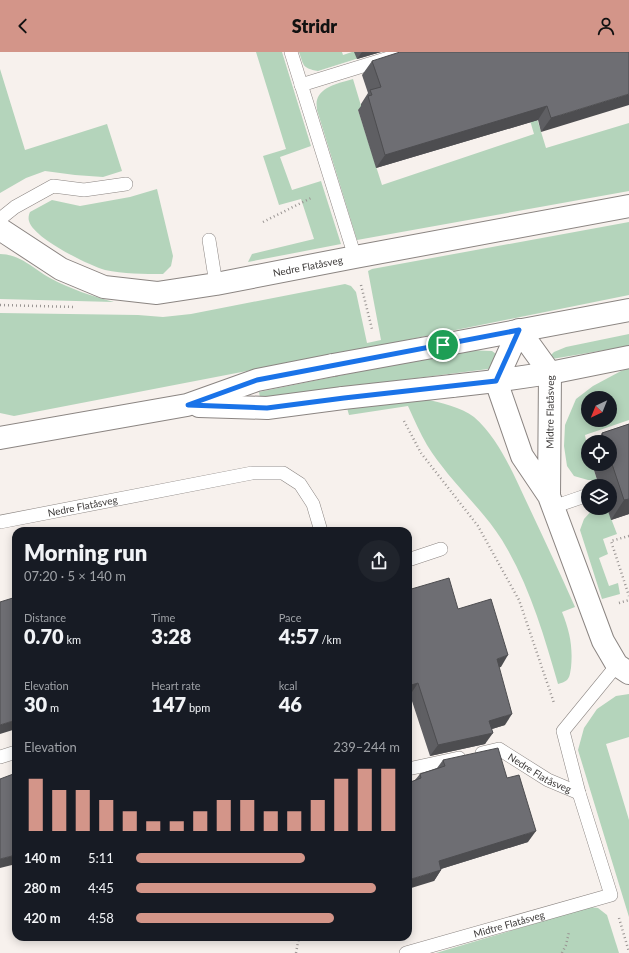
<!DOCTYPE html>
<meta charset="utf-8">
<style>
:root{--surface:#171b24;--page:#20242c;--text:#f1f3f6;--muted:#9ea1a6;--accent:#d39589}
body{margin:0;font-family:Lato,sans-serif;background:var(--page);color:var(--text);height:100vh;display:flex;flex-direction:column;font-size:15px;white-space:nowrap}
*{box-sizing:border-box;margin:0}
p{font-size:13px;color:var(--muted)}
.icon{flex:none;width:22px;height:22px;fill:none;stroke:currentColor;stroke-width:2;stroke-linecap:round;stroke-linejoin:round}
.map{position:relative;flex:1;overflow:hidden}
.side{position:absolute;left:12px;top:475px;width:400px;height:414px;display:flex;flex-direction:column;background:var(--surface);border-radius:12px;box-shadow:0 2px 10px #0003}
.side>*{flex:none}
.needle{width:26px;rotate:223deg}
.controls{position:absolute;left:581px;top:339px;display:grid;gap:8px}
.controls a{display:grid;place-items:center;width:36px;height:36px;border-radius:50%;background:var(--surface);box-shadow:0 2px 10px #0003;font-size:20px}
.pin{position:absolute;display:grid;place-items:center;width:34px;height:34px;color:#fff;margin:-17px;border:2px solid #fff;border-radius:50%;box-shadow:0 1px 4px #0007}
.round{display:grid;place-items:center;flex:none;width:42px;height:42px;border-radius:21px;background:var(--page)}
.overview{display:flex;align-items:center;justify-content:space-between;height:68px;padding:0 12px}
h1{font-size:22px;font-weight:800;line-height:30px}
.figures{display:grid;grid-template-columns:repeat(3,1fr);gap:6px;height:68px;padding:4px 12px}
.figures div{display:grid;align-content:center}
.figures b{font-size:20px;font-weight:800}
.figures small{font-size:11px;font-weight:400}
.figures p{font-size:11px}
.chart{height:112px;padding:8px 12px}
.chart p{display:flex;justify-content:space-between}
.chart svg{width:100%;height:72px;margin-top:4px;stroke:var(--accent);stroke-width:6}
ul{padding:0 12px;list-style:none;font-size:13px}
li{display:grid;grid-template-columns:64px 48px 1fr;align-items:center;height:30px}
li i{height:10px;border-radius:5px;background:var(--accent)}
header{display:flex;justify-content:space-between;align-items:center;height:52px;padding:0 12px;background:var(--accent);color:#111;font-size:18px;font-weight:800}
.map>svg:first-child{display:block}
.green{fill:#b4d4bb;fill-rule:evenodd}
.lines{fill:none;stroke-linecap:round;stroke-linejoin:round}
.service-casing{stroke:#8b8582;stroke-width:14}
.minor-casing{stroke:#8b8582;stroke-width:24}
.tertiary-casing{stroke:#8b8582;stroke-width:24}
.path{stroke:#9a9593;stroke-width:2.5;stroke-dasharray:1 3;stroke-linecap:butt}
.service{stroke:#fff;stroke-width:13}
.minor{stroke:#fff;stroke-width:22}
.tertiary{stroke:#fff;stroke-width:22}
.tertiary-bridge-casing{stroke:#8b8582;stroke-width:24;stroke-linecap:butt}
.tertiary-bridge{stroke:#fff;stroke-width:22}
.wall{fill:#5f5f63}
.shaded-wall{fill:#4d4d50}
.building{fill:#6e6e73;stroke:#4d4d50}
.route-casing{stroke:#fff;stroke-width:8}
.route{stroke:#1a73e8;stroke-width:5}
.labels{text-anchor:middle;stroke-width:4;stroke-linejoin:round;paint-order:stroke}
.street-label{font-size:10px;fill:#3d3a39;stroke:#f7f1ed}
</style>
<header><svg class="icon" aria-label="back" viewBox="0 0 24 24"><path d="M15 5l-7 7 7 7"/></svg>Stridr<svg class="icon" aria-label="person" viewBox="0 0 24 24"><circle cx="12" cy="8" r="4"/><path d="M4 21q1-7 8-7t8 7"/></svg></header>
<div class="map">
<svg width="629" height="901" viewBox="0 0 629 901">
<rect width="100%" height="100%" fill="#f7f1ed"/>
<g class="green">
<polygon points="256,0 282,0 311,94 280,105 292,138 321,129 341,192 248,210 252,202 314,187 301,147 279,153 263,104 286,97"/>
<path d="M 299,0 L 342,0 L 343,3 L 352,0 L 378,0 L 318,19 C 302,16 304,14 299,0 Z"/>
<path d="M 513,11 L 523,21 L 546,96 L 629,71 L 629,139 L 357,188 L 317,58 C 317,55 316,51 317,48 C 321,34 340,31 353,27 L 362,57 L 358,58 L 382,133 L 534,82 Z"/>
<polygon points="0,17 25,98 107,72 122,119 103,125 75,123 45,119 26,126 0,141"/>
<path d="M 157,137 L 173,204 L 171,214 L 163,222 C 144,222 123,222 105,218 C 88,213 33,186 29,169 C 28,166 29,162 30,160 L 52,148 L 80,154 L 130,145 Z"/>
<polygon points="629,170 629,243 382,293 14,364 0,361 0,261 138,263 163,265 191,262 345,232 351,234 356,240 367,291 381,288 368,219 372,217"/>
<path d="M 0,202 C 20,202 34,217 50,226 C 70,237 92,244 114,250 L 0,247 Z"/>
<polygon points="629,282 629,294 552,307 550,304 554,300 566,295"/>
<polygon points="465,298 492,299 500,305 496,316 260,346 259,340"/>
<path d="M 629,316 L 629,368 L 585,383 L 588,400 L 588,412 L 592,412 L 597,428 L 588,428 L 574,424 L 567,414 L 564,394 L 565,373 L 576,347 L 593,334 L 621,319 ZM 588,346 L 610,346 L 610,368 L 588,368 Z"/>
<path d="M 425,347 C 441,351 461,355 474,365 C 500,388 513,422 528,453 C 544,487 560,521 575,555 L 562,560 C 570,580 573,595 571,616 C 570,621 570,625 567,628 C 565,630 561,631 558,632 C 544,583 529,532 502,488 C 487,464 466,444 448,422 C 441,413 433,403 427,393 C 420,381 414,367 408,354 L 349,363 L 347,356 Z"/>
<polygon points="594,456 607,456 617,482 603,487 608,502 599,506 609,534 618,531 620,542 602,547 580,478 584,467"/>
<polygon points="629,642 629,685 606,692 629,768 629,865 578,698 584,676 597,657 616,644"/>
<polygon points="590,855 598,856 607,863 619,901 436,901"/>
</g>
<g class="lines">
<g class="service-casing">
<g id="service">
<polyline points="291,0 355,205"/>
<polyline points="301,33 408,0"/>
<polyline points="0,167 15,155 53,134 84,138 126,132"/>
<polyline points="209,188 216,232"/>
<polyline points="553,455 588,443"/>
<path id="s1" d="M 0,470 L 252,421 L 283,421 L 300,432 L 313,452 L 321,479"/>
<polyline points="408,508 441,497"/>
<path id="s2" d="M 482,701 L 499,697 L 548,728 L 579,741"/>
<polyline points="0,705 16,700"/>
<polyline points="408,717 459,706"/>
<path id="s3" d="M 406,901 L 611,843 L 579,741 L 563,679 L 617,613"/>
</g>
</g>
<g class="minor-casing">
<g id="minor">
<path id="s4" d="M 0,177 L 61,217 L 104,235 L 157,241 L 216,232 L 355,205 L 629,154"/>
<path id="s5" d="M 549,444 L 550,321 L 519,278 L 496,329 L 522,404 L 549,444 L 603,589 L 617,613 L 629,621"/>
</g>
</g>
<g class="tertiary-casing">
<g id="tertiary">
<polyline points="443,293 629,258"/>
<polyline points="452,334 496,329 550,321 629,305"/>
<polyline points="199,354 267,356 343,346"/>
<polyline points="0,386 187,353 257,328 333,313"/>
</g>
</g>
<g class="path">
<polyline points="263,170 311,146"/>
<polyline points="361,233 372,277"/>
<polyline points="0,253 75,255"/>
<polyline points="404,369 421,401 478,474 519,548 554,651"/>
<polyline points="629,484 611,489 629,544"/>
<polyline points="619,551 629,548"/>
<polyline points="619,866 629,900"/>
<polyline points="296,901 299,885"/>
<polyline points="562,901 566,893 569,880"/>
</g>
<use href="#service" class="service"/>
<use href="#minor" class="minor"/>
<use href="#tertiary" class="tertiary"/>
<g class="tertiary-bridge-casing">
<g id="tertiary-bridge">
<polyline points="333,313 443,293"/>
<polyline points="343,346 452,334"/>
</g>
</g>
<use href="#tertiary-bridge" class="tertiary-bridge"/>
</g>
<g class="wall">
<polygon points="354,0 381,0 357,7"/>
<polygon points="629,0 541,80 538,68 376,116 358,58 361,54 361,52 368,41 362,23 372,9"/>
<polygon points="629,372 629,462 611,468 607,456 610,456 610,434 599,434 592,412 610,412 610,390 596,390 602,381"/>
<polygon points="408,538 458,557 501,615 499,615 505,673 492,677 485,692 430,704 410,643 408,643"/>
<polygon points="443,708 507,726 528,790 441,817 441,818 434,829 415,728 420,722 437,716"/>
</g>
<g class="shaded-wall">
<polygon points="362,0 381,0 357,7"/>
<polygon points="629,42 629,53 541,80 551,66"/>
<polygon points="547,54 538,68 376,116 385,103"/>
<polygon points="629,447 629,462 611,468 624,448"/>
<polygon points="508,603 501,615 489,618 497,607"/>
<polygon points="418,631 410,643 408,643 408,634"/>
<polygon points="512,662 505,673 482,680 489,669"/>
<polygon points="16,668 16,677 0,682 0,673"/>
<polygon points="493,681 485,692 430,704 438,693"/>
<polygon points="536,779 528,790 431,820 439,809"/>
<polygon points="16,803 16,812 0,816 0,807"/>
<polygon points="441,818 434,829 408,837 408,828"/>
</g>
<g class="building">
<polygon points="400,0 629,0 629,42 551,66 547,54 385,103 368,44 372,43 370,38 381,35 372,9"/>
<polygon points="629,372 629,447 624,448 610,406 610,390 605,390 602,381"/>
<polygon points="301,476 302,479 290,479"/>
<polygon points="449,526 458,557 491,547 508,603 497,607 512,662 489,669 493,681 438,693 418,631 408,634 408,538"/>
<polygon points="16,545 16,668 0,673 0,550"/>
<polygon points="498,696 507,726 519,723 536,779 439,809 441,818 408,828 408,731 421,726 420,722 445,714 443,708"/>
<polygon points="16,721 16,803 0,807 0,727"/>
</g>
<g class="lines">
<g class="route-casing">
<polygon id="route" points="519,278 496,329 344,346 267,356 188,353 257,328"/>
</g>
<use href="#route" class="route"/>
</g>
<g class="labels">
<g class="street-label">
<text dy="4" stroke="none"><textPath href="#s4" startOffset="326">Nedre Flatåsveg</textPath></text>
<text dy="4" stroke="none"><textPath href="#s5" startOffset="84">Midtre Flatåsveg</textPath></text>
<text dy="4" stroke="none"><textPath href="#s1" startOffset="84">Nedre Flatåsveg</textPath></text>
<text dy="4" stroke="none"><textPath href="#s2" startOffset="65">Nedre Flatåsveg</textPath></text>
<text dy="4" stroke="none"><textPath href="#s3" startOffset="107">Midtre Flatåsveg</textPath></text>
</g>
</g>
</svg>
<div class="controls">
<a><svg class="needle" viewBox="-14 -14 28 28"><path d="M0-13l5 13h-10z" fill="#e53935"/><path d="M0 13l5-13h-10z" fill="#9ea1a6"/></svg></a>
<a><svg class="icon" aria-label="locate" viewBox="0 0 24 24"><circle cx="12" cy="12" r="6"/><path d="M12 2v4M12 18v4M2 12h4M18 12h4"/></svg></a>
<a><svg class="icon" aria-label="layers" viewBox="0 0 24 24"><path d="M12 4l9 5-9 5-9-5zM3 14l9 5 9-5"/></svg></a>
</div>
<div class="pin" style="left:443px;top:293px;background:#1e9e55"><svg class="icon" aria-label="arrive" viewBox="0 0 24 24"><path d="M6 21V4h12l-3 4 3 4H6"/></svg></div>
<section class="side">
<div class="overview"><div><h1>Morning run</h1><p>07:20 · 5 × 140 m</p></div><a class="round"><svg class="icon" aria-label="share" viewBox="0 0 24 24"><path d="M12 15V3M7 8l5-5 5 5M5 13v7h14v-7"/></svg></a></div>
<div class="figures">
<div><p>Distance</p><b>0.70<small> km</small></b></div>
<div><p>Time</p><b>3:28</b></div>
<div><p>Pace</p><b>4:57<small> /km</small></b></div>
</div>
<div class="figures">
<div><p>Elevation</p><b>30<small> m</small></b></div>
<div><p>Heart rate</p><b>147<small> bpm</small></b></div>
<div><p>kcal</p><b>46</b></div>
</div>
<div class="chart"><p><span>Elevation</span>239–244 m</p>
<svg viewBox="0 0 160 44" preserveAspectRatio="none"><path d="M5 44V12M15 44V19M25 44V19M35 44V25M45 44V32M55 44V38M65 44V38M75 44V32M85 44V25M95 44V25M105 44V32M115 44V32M125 44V25M135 44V12M145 44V6M155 44V6"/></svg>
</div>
<ul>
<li><b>140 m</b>5:11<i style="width:64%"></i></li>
<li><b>280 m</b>4:45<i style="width:91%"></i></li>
<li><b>420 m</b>4:58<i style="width:75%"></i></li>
</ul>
</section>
</div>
